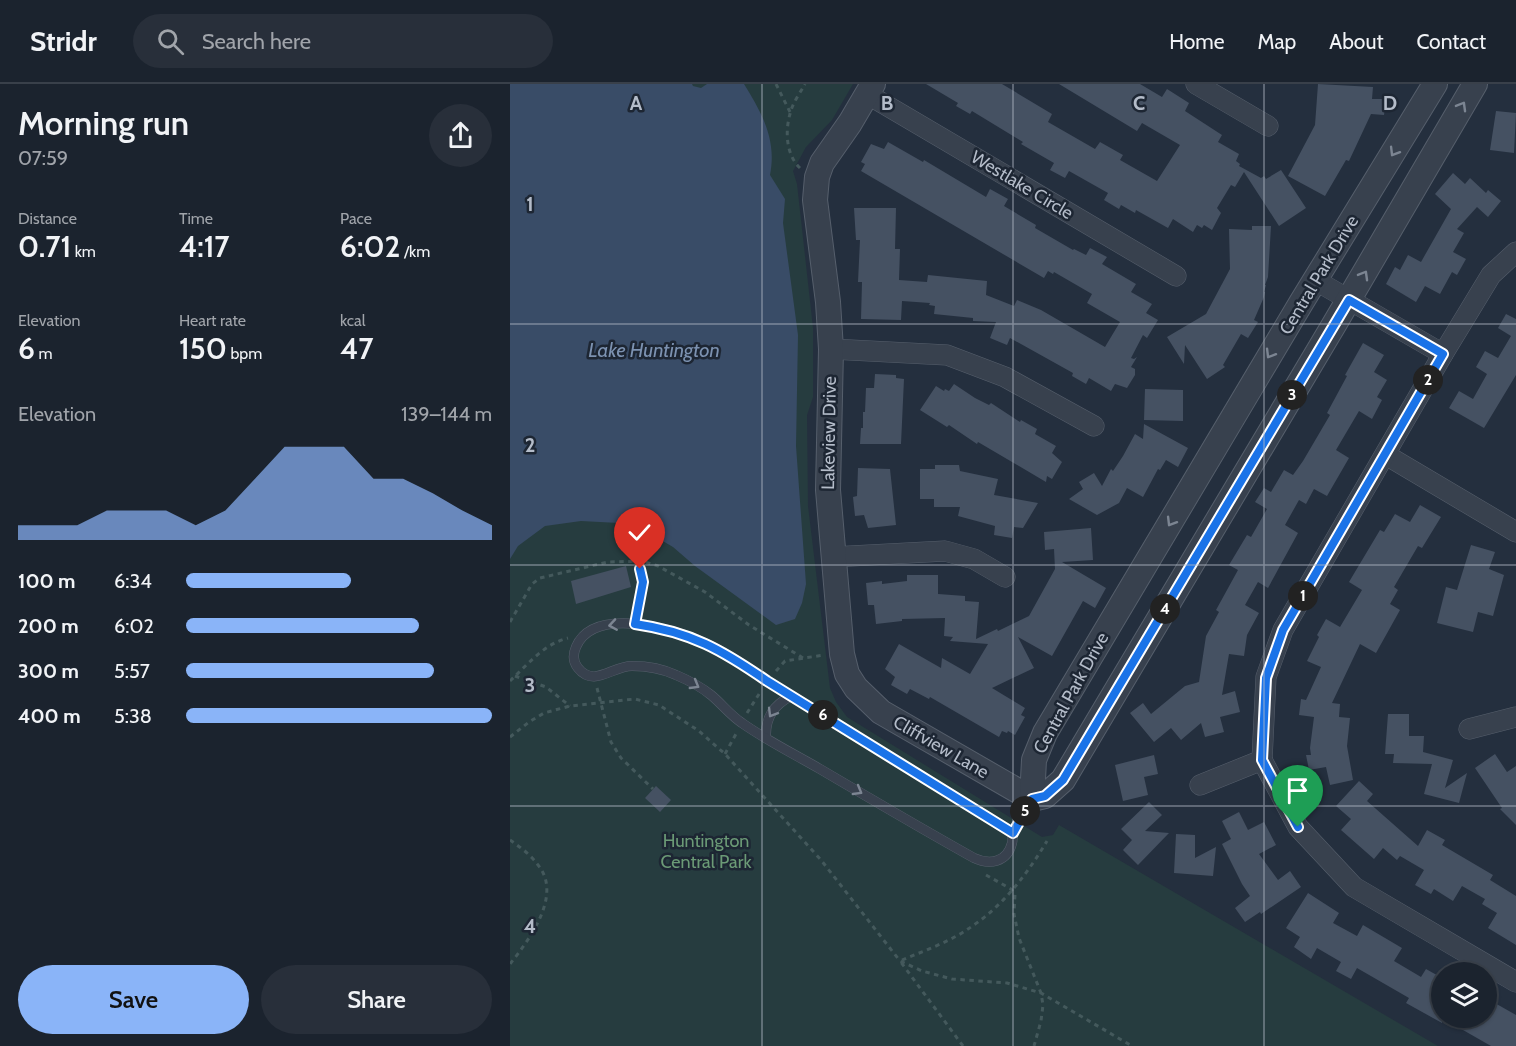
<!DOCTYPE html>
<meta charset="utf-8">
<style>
:root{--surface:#1b232e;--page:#282f3a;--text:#f1f3f6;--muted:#a0a4aa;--line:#39404a;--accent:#8ab4f8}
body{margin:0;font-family:Cabin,sans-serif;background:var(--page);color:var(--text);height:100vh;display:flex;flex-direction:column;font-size:22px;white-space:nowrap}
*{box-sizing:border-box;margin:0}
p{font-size:20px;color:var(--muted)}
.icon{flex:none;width:33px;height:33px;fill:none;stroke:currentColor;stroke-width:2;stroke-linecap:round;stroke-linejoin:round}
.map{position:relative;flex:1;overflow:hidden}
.panel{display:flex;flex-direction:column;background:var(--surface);width:510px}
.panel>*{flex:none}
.buttons{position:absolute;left:921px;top:878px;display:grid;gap:12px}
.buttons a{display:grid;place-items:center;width:66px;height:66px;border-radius:50%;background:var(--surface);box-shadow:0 2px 4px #0004,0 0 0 2px var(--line);font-size:30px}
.pin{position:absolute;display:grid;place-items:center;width:51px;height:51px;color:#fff;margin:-62px -26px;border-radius:50% 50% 50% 0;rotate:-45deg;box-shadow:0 0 6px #0007}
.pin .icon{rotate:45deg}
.km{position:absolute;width:30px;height:30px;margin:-15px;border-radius:50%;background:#222;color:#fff;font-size:16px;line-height:30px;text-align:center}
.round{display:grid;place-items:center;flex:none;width:63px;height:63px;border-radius:32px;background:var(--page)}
.head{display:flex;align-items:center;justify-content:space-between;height:102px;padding:0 18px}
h1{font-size:33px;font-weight:600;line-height:45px}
.metrics{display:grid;grid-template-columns:repeat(3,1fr);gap:9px;height:102px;padding:6px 18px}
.metrics div{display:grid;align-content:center}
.metrics b{font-size:30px;font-weight:600}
.metrics small{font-size:16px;font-weight:400}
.metrics p{font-size:16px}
.chart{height:168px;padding:12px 18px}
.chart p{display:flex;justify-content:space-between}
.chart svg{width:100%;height:108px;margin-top:6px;fill:var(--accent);opacity:.7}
.cta{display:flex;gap:12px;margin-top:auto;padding:12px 18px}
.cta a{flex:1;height:69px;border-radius:36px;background:var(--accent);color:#111;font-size:24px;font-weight:600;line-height:69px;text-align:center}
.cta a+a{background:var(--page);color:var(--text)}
ul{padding:0 18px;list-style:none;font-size:20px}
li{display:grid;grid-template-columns:96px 72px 1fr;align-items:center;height:45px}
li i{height:15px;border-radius:8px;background:var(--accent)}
header{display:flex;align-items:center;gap:36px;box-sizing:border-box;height:84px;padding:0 30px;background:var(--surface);border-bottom:2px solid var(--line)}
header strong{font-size:28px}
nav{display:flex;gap:33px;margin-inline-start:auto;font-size:21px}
.search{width:420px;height:54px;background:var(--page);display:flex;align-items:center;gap:15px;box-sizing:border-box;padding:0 21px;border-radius:33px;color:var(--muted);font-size:22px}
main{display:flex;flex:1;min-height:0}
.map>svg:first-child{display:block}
.green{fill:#263c3f}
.water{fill:#394c67}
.building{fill:#455162}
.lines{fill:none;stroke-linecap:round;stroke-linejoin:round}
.service-casing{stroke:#565f6c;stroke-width:10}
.minor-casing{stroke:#565f6c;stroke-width:21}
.tertiary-casing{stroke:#565f6c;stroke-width:26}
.path{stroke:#44595c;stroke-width:3;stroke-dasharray:4.5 4.5;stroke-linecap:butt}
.service{stroke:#38414e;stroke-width:9}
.minor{stroke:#38414e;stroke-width:20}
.tertiary{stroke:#38414e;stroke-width:24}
.oneway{stroke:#7c8592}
.route-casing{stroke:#fff;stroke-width:12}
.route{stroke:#1a73e8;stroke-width:8}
.grid{fill:none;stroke:#b4bcc9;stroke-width:1.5;stroke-opacity:0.55}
.labels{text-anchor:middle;stroke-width:5;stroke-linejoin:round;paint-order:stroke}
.street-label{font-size:18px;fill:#b4bcc9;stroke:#1d2633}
.park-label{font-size:18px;fill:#6b9a76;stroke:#1d2633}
.water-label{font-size:20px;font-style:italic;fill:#7c92b1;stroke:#1d2633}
.grid-label{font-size:20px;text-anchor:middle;font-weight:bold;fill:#b4bcc9;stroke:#1d2633;stroke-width:5;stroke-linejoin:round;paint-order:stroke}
</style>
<header>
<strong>Stridr</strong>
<div class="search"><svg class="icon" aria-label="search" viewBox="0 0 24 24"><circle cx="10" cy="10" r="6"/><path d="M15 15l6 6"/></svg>Search here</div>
<nav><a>Home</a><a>Map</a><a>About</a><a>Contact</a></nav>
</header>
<main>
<section class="panel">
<div class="head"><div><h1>Morning run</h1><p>07:59</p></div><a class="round"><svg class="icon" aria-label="share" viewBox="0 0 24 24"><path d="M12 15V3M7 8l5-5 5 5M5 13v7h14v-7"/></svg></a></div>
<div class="metrics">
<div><p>Distance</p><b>0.71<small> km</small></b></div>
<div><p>Time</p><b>4:17</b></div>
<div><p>Pace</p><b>6:02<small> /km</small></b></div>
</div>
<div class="metrics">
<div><p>Elevation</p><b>6<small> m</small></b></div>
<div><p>Heart rate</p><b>150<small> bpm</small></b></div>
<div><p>kcal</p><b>47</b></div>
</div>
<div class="chart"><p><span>Elevation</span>139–144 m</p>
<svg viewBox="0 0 160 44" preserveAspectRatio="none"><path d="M0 44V38L10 38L20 38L30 32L40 32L50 32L60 38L70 32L80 19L90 6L100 6L110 6L120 19L130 19L140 25L150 32L160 38V44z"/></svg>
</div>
<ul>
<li><b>100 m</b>6:34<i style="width:54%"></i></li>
<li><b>200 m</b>6:02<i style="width:76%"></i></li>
<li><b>300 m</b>5:57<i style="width:81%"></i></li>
<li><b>400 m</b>5:38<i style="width:100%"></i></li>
</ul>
<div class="cta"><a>Save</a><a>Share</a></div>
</section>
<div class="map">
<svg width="1006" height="962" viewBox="0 0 1006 962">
<rect width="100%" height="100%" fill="#242f3e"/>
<polygon class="green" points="0,0 343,0 322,36 296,63 283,87 287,100 303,244 303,313 297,331 298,422 320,604 326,618 337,633 532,753 543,751 549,741 928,962 0,962"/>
<path class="water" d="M 0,0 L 182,0 L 183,2 L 191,4 L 197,0 L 234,0 C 252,29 267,56 260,91 L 275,115 L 273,139 L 288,251 L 286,362 L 296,500 L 292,519 L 285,535 L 266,541 L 185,482 L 163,463 L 139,449 L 109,439 L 71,437 L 35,442 L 8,462 L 0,475 Z"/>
<g class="building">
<polygon points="416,0 492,0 542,30 538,38 585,65 590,58 613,71 610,76 647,97 670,61 632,39 627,47 549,0 630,0 652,13 657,5 679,19 675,27 712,51 708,58 729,70 726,77 730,80 729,82 751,94 754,92 756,95 771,86 796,124 769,142 734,88 725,103 721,101 707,124 711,129 702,146 694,141 692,144 687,141 683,148 663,135 658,144 626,126 625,129 611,121 609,125 594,116 598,109 559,87 555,94 540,86 544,79 511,60 513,58 462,27 460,30 446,22 448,19"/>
<polygon points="808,0 863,3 862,15 876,15 874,31 861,30 839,77 836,76 815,112 778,92 805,41"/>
<polygon points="986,27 1006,29 1004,69 980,66"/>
<polygon points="378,58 413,78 414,76 476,113 480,105 498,115 494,122 526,141 525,144 563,166 564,165 576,171 580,164 597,173 592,180 626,200 621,208 642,220 636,229 648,236 637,254 633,251 621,274 624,275 627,273 621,283 625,285 625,291 617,304 605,300 601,307 579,294 576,300 562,292 563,289 500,254 497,261 480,254 486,238 463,237 463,234 424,230 425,222 419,221 420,219 392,217 391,236 351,235 352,198 348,198 350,156 346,156 344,124 386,124 385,165 390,165 389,196 417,198 418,191 477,197 476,211 504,222 507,216 531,226 595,263 610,238 577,219 582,210 544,188 543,190 538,187 534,194 351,87 355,80 351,78 361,60 374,65"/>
<polygon points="943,89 955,100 960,94 976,109 978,106 991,117 978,133 967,123 947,145 954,149 943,168 956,175 947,191 942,188 930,210 915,202 906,218 876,200 885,183 890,186 898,171 911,178 941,125 925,110"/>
<polygon points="742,142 761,142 758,193 755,201 756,201 754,208 755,208 754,213 744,236 748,238 738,254 731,250 713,281 715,283 697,295 675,261 674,280 657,253 696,230 720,185 719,145 742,146"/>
<polygon points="996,230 1006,235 1006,291 974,344 939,324 949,307 963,315 977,290 966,283 975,267 988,274 1001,252 988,244"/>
<polygon points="853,259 874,271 864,288 877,296 867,313 872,316 862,335 849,327 826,366 839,374 817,412 804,405 796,420 789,416 775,441 788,449 758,504 748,498 735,521 749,529 737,551 734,572 719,570 712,611 725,607 730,628 710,633 714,648 695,653 691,639 671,656 661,644 644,658 620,629 633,619 641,630 675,602 689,598 696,552 709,528 706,526 728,486 719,481 737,451 741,453 757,425 745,418 754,404 761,408 774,386 783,391 793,377 820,331 817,329 837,292 835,291"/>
<polygon points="365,290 386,291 386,294 394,295 391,360 350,360 351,344 353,344 353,328 355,328 356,304 364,304"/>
<polygon points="444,300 465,314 479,321 481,319 510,338 511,336 527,345 525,350 546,362 542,369 552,378 542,395 537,392 536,398 468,358 467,360 439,341 437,343 410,326 426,302 434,307 435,305 439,307"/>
<polygon points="635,305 673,306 673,337 634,336"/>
<polygon points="634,340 678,364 668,383 656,376 650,386 648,385 633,413 617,404 609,419 587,431 559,415 573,405 569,398 584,389 592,402 601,385 603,387 613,372 625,350 633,355"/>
<polygon points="425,381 449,381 450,387 488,395 484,411 528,419 513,444 504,443 502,454 484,451 485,442 448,432 450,423 424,423 424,415 410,415 410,385 425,385"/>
<polygon points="348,384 380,385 386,441 358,444 354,431 345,432 343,413 347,412"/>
<polygon points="910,421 931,433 912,464 908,462 884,503 888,506 880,520 890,526 866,569 850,560 822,619 830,620 829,633 840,634 837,662 843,696 820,701 816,683 799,686 796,671 801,671 800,664 804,633 789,631 791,615 796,616 811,583 797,577 809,553 807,551 816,535 830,543 852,506 839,498 870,446 874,448 885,430 900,438"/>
<polygon points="581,444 583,476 552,478 596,504 585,524 573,517 542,572 508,553 524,584 482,604 515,624 511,631 515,633 505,651 498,647 497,649 492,647 489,653 420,613 419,615 400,605 397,610 381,601 385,593 375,585 389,560 431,584 432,574 460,590 478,560 440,557 443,553 434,552 435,534 392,535 392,537 366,540 364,521 358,521 356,499 372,497 372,500 397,497 397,491 428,491 428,510 455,512 455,517 469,518 466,555 487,545 488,547 519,532 545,485 544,465 535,466 534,448"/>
<polygon points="961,461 985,468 979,485 994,491 983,532 968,528 963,548 927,539 936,503 947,506"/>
<polygon points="116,482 121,503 66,520 61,497"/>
<polygon points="878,630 899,630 899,652 914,652 913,668 943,676 935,704 957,689 949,719 914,710 922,680 883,679 884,670 875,670"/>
<polygon points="985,670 997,688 1006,682 1006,741 990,725 992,724 965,684"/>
<polygon points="644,671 648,690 634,693 638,711 613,717 605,681"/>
<polygon points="849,697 863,710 857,717 908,762 917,746 935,756 932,761 983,791 980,796 1006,812 1006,861 978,844 987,829 972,820 975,815 952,802 943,817 924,805 921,810 905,801 914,786 890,772 887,776 873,764 864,775 831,746 841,735 826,722"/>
<polygon points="146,702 161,716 150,728 135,714"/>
<polygon points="639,718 652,731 635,747 659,749 628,781 613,766 622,756 611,745"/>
<polygon points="729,728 738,746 754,738 766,761 749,770 768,796 780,787 791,803 751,830 750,828 735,838 725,824 740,812 732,800 712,760 721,755 712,737"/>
<polygon points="666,750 685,751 685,774 706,763 703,792 664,789"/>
<polygon points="798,809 829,829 823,839 847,852 853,841 892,864 884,877 911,893 916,885 932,894 932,933 976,933 976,914 1006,931 1006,962 981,962 932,934 932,939 896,919 899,914 847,884 841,895 826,887 831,878 807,864 801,875 784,863 790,853 776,844"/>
</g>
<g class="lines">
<g class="service-casing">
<g id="service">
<path d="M 256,654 C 255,633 264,621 281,612"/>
<path d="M 503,749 L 257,597 C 237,583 218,569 195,559 C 165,545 84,521 66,563 C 63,570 63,578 68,584 C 84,604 102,582 122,582 C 136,582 153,585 166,591 C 178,596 191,603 201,611 C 212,620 220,631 232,639 C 256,656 284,670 310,685 C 361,715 412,745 464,774 C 479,781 497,779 502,759 C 503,756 502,752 503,749 C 506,738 516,725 522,715"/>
</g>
</g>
<g class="minor-casing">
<g id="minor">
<polyline points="686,0 758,42"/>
<polyline points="357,10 666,192"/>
<polyline points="805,196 933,270"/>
<polyline points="321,265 437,271 495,293 584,342"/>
<polyline points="876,371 1006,448"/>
<polyline points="322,473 435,467 464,475 495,493"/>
<polyline points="959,645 1006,633"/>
<polyline points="752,676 756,593 773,546 933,270 981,191 1006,168"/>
<polyline points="752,676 788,743 844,803 1006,898"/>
<polyline points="690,701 752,676"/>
</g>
</g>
<g class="tertiary-casing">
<g id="tertiary">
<polyline points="363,0 340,39 312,79 307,93 305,116 318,218 321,265 318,406 332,570 337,590 346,604 371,628 522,715"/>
<polyline points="522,715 535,712 553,696 825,239 965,0"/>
<polyline points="522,715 524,676 535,649 791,219 925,0"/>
</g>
</g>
<g class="path">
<polyline points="266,0 280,28"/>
<path d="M 290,84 C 276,71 275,47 280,30 C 282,20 290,9 295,0"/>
<path d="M 126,477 C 137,496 130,507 127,527"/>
<polyline points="0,538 22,500 30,494 98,478 132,477 148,482 195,508 239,541 293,574"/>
<polyline points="266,587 275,577 314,571"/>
<polyline points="5,592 36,603 60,622"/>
<path d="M 0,597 C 18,580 34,560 58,554"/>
<polyline points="87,604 101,658 111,674 143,705"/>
<polyline points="237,629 251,607"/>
<polyline points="0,653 19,638 34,629 60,622 125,615 149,621 189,647 215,670 311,776 390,877 412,887 442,895 497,899 531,909 622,962"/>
<polyline points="215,670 227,648"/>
<path d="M 0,756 C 10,763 21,771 28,781 C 53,811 19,856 0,880"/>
<polyline points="476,791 501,805 505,810 504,830 509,854 531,909 533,921 531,937 524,962"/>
<path d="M 453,962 L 390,877 C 413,867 440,858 461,843 C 494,821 517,790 537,757"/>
</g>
<use href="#service" class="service"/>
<use href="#minor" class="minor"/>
<use href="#tertiary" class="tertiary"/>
</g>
<defs><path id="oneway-chevron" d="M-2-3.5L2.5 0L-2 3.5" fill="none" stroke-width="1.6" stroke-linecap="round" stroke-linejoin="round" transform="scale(1.5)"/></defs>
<g class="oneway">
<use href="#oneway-chevron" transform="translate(952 22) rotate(-60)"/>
<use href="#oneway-chevron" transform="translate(884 68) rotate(121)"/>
<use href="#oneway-chevron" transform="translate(854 191) rotate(-60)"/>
<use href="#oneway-chevron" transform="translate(760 270) rotate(121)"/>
<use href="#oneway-chevron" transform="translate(661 438) rotate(121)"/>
<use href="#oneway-chevron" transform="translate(103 541) rotate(171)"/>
<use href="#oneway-chevron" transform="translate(185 601) rotate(30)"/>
<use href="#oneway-chevron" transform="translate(262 629) rotate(121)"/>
<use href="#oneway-chevron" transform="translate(348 707) rotate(30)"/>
</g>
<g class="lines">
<g class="route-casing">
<path id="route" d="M 130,485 L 133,498 L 125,540 C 181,548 212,566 257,597 L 503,749 L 522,715 L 535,712 L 553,696 L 839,216 L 933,270 L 773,546 L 756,594 L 752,676 L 788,743"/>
</g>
<use href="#route" class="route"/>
</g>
<path class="grid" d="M 252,0 L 252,962M 503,0 L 503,962M 754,0 L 754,962M 0,240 L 1006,240M 0,481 L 1006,481M 0,722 L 1006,722"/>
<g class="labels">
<g class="street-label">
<text transform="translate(512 101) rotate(31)" y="6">Westlake Circle</text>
<text transform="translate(809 191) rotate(-59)" y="6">Central Park Drive</text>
<text transform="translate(319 349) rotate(-89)" y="6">Lakeview Drive</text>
<text transform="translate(561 609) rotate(-61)" y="6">Central Park Drive</text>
<text transform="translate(431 663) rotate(30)" y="6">Cliffview Lane</text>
</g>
<g class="park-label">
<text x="196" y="763">Huntington<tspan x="196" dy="21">Central Park</tspan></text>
</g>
<g class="water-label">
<text x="144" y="273">Lake Huntington</text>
</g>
</g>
<g class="grid-label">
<text x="126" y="26">A</text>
<text x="377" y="26">B</text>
<text x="629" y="26">C</text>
<text x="880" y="26">D</text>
<text x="20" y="127">1</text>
<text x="20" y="368">2</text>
<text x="20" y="608">3</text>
<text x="20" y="849">4</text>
</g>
</svg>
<div class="buttons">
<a><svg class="icon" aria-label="layers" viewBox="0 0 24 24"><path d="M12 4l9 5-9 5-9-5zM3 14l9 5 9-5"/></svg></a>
</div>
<div class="pin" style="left:788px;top:743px;background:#1e9e55"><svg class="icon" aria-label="arrive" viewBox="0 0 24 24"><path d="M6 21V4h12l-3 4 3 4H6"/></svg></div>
<div class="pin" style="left:130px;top:485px;background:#d93025"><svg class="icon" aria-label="check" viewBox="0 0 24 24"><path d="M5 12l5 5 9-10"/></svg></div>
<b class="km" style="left:793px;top:512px">1</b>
<b class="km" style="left:918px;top:296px">2</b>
<b class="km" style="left:782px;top:311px">3</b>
<b class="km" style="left:655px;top:525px">4</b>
<b class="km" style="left:515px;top:727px">5</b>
<b class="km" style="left:313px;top:631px">6</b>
</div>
</main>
